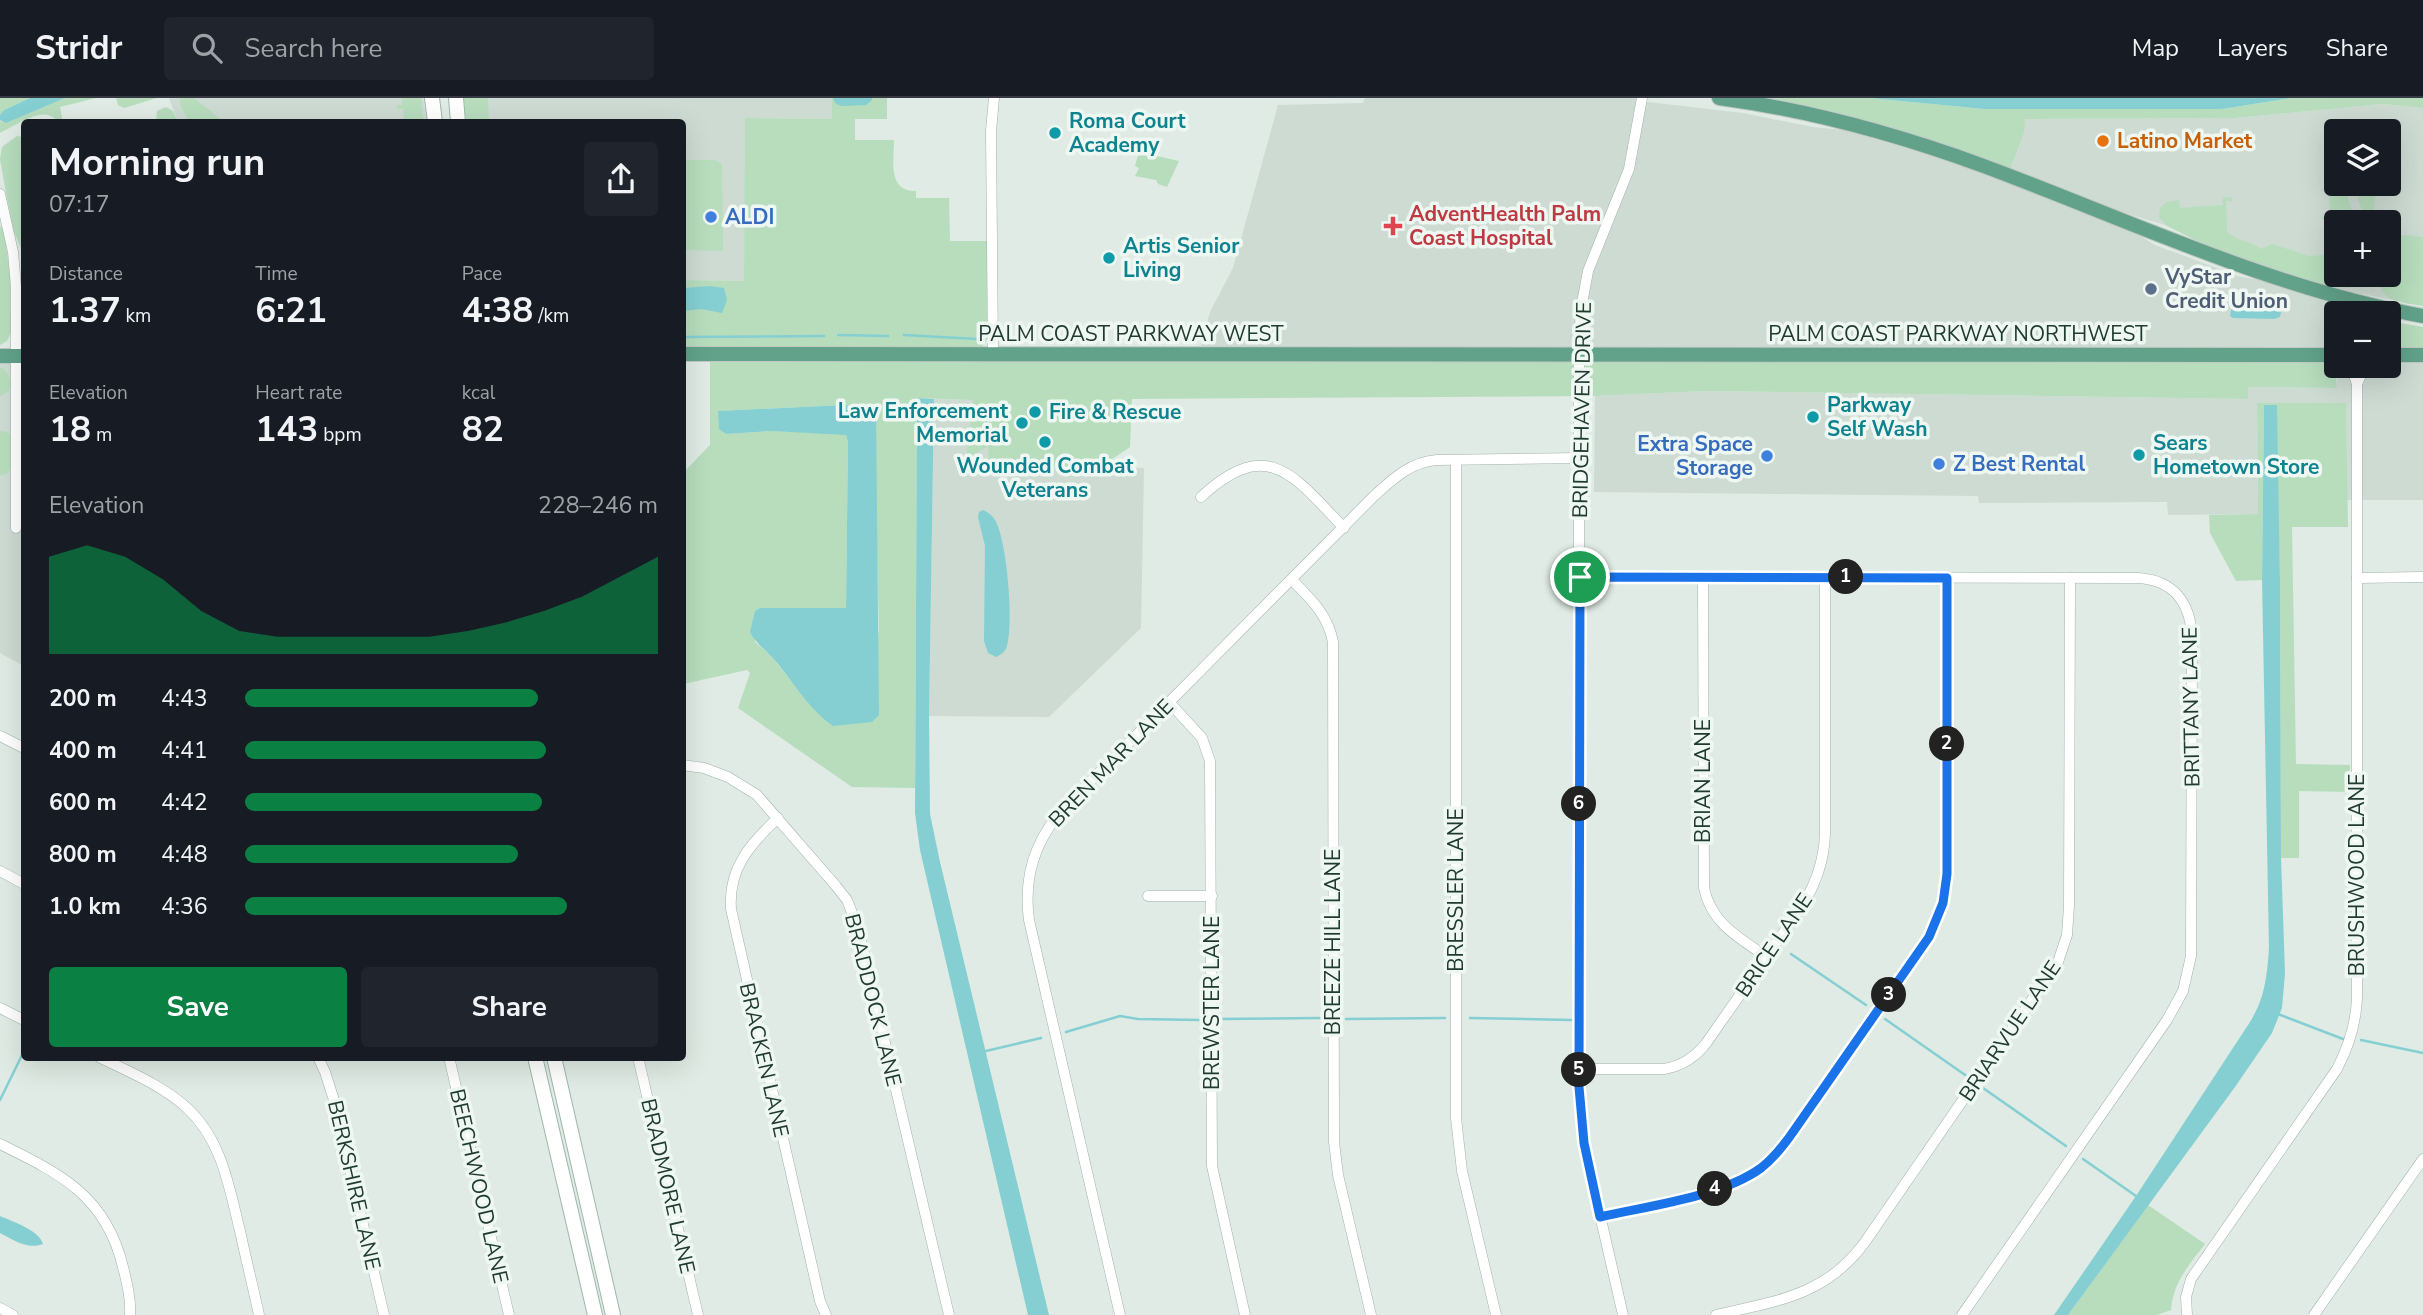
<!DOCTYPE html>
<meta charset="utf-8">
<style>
:root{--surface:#171b24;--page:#20242c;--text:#f1f3f6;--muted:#9ea1a6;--line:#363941;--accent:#0b8043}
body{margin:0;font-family:"Nunito Sans",sans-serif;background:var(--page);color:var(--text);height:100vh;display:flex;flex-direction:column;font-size:26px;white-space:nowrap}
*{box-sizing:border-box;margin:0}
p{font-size:23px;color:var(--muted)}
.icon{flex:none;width:38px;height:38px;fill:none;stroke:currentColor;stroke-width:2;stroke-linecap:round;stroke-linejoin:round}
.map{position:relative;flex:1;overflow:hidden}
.panel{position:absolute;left:21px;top:21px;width:665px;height:942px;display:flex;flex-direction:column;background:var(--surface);border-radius:7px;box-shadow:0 7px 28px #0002}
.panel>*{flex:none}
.controls{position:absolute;left:2324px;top:21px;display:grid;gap:14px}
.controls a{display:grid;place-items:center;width:77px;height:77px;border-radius:7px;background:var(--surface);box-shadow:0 7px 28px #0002;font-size:35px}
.pin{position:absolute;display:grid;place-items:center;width:60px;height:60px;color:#fff;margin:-30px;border:4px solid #fff;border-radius:50%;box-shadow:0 2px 7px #0007}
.km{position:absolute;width:35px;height:35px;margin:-18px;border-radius:50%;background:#222;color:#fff;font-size:19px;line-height:35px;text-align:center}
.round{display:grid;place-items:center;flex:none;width:74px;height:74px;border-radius:7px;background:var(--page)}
.overview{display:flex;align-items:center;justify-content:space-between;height:119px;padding:0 28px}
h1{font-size:38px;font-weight:700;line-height:52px}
.figures{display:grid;grid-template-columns:repeat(3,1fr);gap:10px;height:119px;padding:7px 28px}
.figures div{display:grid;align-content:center}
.figures b{font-size:35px;font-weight:700}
.figures small{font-size:19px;font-weight:400}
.figures p{font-size:19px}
.chart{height:196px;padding:14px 28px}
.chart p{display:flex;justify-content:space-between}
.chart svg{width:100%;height:126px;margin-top:7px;fill:var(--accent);opacity:.7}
.action{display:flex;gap:14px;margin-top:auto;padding:14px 28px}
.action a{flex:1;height:80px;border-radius:7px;background:var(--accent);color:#fff;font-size:28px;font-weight:700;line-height:80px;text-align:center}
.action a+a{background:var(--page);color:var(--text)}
ul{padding:0 28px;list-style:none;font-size:23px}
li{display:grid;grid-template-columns:112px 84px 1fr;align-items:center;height:52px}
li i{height:18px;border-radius:9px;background:var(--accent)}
header{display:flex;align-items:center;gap:42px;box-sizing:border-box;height:98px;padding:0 35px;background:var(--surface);border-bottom:2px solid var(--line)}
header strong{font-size:33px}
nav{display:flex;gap:38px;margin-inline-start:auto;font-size:24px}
.search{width:490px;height:63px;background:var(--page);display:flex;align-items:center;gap:18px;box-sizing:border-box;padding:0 24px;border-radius:7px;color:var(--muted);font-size:26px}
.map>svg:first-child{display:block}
.built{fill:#cddbd3;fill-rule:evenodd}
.green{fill:#b7ddbd;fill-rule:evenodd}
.water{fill:#85cfd2}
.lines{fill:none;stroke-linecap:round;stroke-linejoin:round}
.stream{stroke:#85cfd2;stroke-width:2.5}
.minor-casing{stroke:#a2b3ab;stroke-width:11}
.secondary-casing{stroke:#9eb7ab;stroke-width:16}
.primary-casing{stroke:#c1c8c5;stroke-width:16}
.minor{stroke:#fff;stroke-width:10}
.secondary{stroke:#fff;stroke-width:14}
.primary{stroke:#62a28a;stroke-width:14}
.route-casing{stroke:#fff;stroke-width:14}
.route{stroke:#1a73e8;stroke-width:9}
.culture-dot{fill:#0f9aa8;stroke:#eff7f2;stroke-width:2.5}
.food-dot{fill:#e8710a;stroke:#eff7f2;stroke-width:2.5}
.shop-dot{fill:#3f7fe0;stroke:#eff7f2;stroke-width:2.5}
.health-dot{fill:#e0444e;stroke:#eff7f2;stroke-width:2.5}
.service-dot{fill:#5c6f8a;stroke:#eff7f2;stroke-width:2.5}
.labels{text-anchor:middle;stroke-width:7;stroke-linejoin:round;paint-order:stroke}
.culture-label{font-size:21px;font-weight:bold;fill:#0d838f;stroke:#eff7f2;text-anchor:start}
.food-label{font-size:21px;font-weight:bold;fill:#c56008;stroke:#eff7f2;text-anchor:start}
.health-label{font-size:21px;font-weight:bold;fill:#be3a42;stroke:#eff7f2;text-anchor:start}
.shop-label{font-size:21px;font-weight:bold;fill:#366cbe;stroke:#eff7f2;text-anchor:start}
.service-label{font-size:21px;font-weight:bold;fill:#4e5e75;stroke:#eff7f2;text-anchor:start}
.street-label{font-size:21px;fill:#203b31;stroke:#eff7f2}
</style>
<header>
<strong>Stridr</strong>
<div class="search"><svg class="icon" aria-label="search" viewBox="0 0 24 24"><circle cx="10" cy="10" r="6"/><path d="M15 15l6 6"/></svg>Search here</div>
<nav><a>Map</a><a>Layers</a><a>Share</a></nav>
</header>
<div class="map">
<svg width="2423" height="1217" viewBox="0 0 2423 1217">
<rect width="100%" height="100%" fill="#dfebe4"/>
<g class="built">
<polygon points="169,0 423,0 427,24 178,24"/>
<polygon points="464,0 832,0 832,21 746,20 744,183 683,182 682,24 466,24"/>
<polygon points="1365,0 1634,0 1648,4 1743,15 1813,29 1844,32 1960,66 2127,130 2155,147 2241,179 2261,182 2302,196 2358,209 2356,215 2336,215 2336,252 1585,252 1201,248 1210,214 1233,170 1278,7 1363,5"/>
<path d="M 2382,6 L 2423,10 L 2423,208 L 2297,183 L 2206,147 L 2168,128 L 2095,106 L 2009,74 L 2024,35 L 2024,21 L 2235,20 ZM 2336,33 L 2389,33 L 2389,86 L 2336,86 ZM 2336,124 L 2389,124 L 2389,177 L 2336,177 Z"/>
<polygon points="2389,263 2423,263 2423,402 2347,402 2346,305 2257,305 2258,416 2168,417 2167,404 1979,405 1978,398 1594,394 1595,298 1705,293 2247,301 2248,289 2337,290 2337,268 2389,268"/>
<polygon points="0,266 24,266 24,568 0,555"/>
<polygon points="934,301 988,302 989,367 1144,370 1141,530 1049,619 929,618"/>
</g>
<g class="green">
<polygon points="0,0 30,0 4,12 0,17"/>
<path d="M 65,0 L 96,0 L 60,9 L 63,24 C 57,24 55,19 48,17 C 34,14 13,29 0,35 L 0,22 L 2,24 L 12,22 Z"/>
<polygon points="116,0 157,0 124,10 118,7"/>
<polygon points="180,0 194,0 224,24 189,24 180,6"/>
<polygon points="402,0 421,0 424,24 404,24 403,11 397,11 397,7 402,7"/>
<polygon points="464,0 488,0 489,24 466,24"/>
<path d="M 832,0 L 887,0 L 887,21 L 855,21 L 855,42 L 894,42 C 894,62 887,94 916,93 L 916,100 L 949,100 L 950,143 L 988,143 L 987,242 L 982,248 L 971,252 L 683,251 L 683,182 L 744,183 L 745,20 L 832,21 Z"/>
<polygon points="1749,0 1870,0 1984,11 2222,11 2291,0 2423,0 2423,10 2382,6 2235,20 2025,21 2024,35 2009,74"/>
<polygon points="166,9 173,13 178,24 156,24 157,13"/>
<polygon points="17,38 24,39 23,54 24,157 14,134 6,95 0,61 2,49"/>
<polygon points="1139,54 1179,63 1167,89 1158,86 1156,82 1135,78 1139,70 1135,68"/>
<polygon points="683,62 715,62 722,66 723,153 683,152"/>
<polygon points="2366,87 2381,88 2384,91 2376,92 2373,124 2366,124 2358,101 2359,94"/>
<polygon points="2335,89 2346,93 2355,124 2336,124 2336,146 2326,147 2325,143 2332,142 2331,122 2323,122 2321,119 2330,117 2329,94 2321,92"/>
<path d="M 2232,99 L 2233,103 L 2226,103 L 2227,134 C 2239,144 2249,142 2261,151 L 2272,146 L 2309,158 L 2336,156 L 2336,177 L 2362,177 L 2358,185 L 2349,190 L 2297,183 L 2222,155 L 2167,128 L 2159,119 L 2160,110 L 2166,104 L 2179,102 L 2180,110 L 2223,107 L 2223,100 Z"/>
<polygon points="0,128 4,132 10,177 11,234 7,243 0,247"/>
<path d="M 2405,137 L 2423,139 L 2423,208 C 2402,204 2377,204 2379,177 L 2389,177 L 2389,139 Z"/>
<polygon points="2389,223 2423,229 2423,249 2410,252 2389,252"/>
<path d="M 710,261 L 2335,262 L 2337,290 L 2248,289 L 2248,301 L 1705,293 L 1595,298 L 1132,301 L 1130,349 L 1099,370 L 989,367 L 988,348 L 966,361 L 973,302 L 917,300 L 915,690 L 852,689 L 738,610 L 750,575 L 747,572 L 683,586 L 683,375 L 710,347 ZM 843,307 L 866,307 L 876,414 L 879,534 L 806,601 L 770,557 L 755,544 L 760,510 L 846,510 L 848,344 L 846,337 L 840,335 L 771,333 L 726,336 L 718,313 Z"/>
<path d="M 0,269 C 9,274 13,283 9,293 L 0,298 Z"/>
<polygon points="2257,305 2346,305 2348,429 2292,429 2296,666 2350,667 2349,694 2299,693 2299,760 2281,760 2280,482 2276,307 2264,308 2262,482 2236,483 2210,435 2209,417 2258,416"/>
<path d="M 24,316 L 24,416 C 20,405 19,326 24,316 Z"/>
<polygon points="0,333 8,334 11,337 11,371 7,376 0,377"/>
<path d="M 2148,1107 L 2205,1146 C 2189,1167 2173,1184 2171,1212 L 2157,1217 L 2068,1217 Z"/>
</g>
<g class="water">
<polygon points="30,0 65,0 6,25 0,22 0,17 4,12"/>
<polygon points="833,0 872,0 872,2 866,7 841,8 835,5"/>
<polygon points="1870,0 2291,0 2222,11 1984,11"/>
<polygon points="711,188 724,190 727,202 722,215 701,211 683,213 683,190"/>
<polygon points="2237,200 2281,214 2280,219 2274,221 2233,220 2230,218 2233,201"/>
<polygon points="917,300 934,301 929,618 930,716 940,764 1049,1217 1028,1217 920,752 915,715"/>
<path d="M 843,307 L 876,309 L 879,617 L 872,624 L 833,628 C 807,610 792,581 771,558 C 763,550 755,544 750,534 L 755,513 L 760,510 L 846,510 L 848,344 L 846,337 L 771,333 L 726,336 L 719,331 L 718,313 Z"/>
<path d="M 2264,307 L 2277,307 L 2280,482 L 2281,760 L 2285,875 L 2282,910 L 2272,935 L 2235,989 L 2068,1217 L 2054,1217 L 2136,1098 L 2250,924 C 2265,900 2267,878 2269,850 L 2262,482 Z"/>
<path d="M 983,412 C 988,414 992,417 995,422 C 1007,442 1014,526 1007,548 C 1005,554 1002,556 996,559 L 988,555 L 984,543 L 985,448 L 978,419 L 979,414 Z"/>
<path d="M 0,1118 C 13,1124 39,1132 43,1146 C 27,1152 14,1142 0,1135 Z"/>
</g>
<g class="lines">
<g class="stream">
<polyline points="838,237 888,238"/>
<polyline points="904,237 977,241"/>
<polyline points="682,239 824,238"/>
<polyline points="1791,856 1866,907"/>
<polyline points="2278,916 2343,941"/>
<polyline points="1470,920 1571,922"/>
<polyline points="1221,921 1321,920"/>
<polyline points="1346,921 1445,920"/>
<polyline points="1885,921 1968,979"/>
<polyline points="1066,934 1120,918 1138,921 1199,922"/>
<polyline points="2361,942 2423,955"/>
<polyline points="986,953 1041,940"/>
<polyline points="1983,990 2066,1048"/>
<polyline points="0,1002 24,953"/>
<polyline points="2083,1061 2136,1098"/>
</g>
<g class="minor-casing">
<g id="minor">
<polyline points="0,96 13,154 16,189 16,430"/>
<polyline points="993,257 991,33 994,0"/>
<polyline points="2357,286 2365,268"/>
<polyline points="1456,362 1456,1020 1462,1073 1496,1217"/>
<path d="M 1201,399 C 1268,337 1294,378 1344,430"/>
<path d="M 1580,479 L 2138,480 C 2173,482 2190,504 2192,538 L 2191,858 L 2183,893 L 2167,922 L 1962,1217"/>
<path d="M 1703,479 L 1704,790 C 1711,825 1739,840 1767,859"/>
<polyline points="2357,480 2423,479"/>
<path d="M 1292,482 C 1311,501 1328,517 1333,544 L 1334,1044 L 1338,1077 L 1371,1217"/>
<polyline points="1169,604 1202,640 1210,663 1212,1068 1245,1217"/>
<polyline points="0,638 24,650"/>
<polyline points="682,667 704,670 728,679 757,697 836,788 847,802 858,830 949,1217"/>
<path d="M 778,720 C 750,746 728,771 731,811 L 820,1203 L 826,1217"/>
<polyline points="0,773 24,786"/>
<polyline points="1148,798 1212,798"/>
<polyline points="0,910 24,922"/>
<path d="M 99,959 C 129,974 162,987 187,1010 C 222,1042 229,1089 240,1133 C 246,1161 253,1189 259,1217"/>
<polyline points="318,959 325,974 334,1002 384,1217"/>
<polyline points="449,959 509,1217"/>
<polyline points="638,959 698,1217"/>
<path d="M 1579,971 L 1664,971 C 1682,968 1696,959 1707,944 L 1802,808 C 1816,786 1824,762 1825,736 L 1825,479"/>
<path d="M 0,1046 C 61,1076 106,1098 123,1169 C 127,1185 131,1201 130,1217"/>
<path d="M 1600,1119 C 1648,1108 1721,1099 1760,1070 C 1774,1060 1784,1047 1793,1034 L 1929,839 L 1941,812 L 1947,776 L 1947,479"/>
<polyline points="0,1210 13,1217"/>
<path d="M 1120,1217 L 1029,822 C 1023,778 1036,739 1067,707 L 1374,398 C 1393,381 1410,364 1437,362 L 1580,360"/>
<polyline points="1623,1217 1588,1065 1579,1000 1579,246 1581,211 1588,173 1629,71 1642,0"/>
<path d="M 1716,1217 C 1776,1203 1826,1198 1865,1144 L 2058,864 L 2067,837 L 2069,808 L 2070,480"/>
<path d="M 2187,1217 L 2186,1199 L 2191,1181 L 2337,971 C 2349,948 2356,926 2357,900 L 2357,286 L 2351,268"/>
<polyline points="2314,1217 2423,1061"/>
</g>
</g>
<g class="secondary-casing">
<g id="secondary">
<polyline points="432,0 435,24"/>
<polyline points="456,0 458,24"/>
<polyline points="535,959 595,1217"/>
<polyline points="554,959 613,1217"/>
</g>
</g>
<g class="primary-casing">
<g id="primary">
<path d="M 1719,0 C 1808,12 1896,36 1981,67 C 2127,121 2269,190 2423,218"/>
<polyline points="682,256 2336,257"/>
<polyline points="2389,257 2423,257"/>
<polyline points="0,258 24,258"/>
</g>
</g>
<use href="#minor" class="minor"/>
<use href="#secondary" class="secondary"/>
<use href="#primary" class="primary"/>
</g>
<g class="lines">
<g class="route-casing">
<path id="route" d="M 1580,479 L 1947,480 L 1947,776 L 1943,805 L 1929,839 L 1793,1034 C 1784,1047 1774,1060 1761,1070 C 1721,1099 1648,1108 1600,1119 L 1584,1045 L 1579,989 Z"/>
</g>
<use href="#route" class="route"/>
</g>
<g class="culture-dot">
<circle cx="1055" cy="35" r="7"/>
<circle cx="1109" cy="160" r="7"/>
<circle cx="1035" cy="314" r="7"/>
<circle cx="1813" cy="319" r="7"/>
<circle cx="1022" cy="325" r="7"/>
<circle cx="1045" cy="344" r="7"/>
<circle cx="2139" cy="357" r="7"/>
</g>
<circle class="food-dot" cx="2103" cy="43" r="7"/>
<g class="shop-dot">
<circle cx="711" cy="119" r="7"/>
<circle cx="1767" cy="358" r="7"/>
<circle cx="1939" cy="366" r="7"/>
</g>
<path class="health-dot" d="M1389.5 117.5h7v7h7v7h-7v7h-7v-7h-7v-7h7z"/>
<circle class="service-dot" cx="2151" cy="191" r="7"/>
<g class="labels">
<g class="culture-label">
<text x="1069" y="30">Roma Court<tspan x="1069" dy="24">Academy</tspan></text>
<text x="1123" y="155">Artis Senior<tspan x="1123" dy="24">Living</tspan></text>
<text x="1827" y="314">Parkway<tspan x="1827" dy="24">Self Wash</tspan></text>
<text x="1008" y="320" text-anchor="end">Law Enforcement<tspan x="1008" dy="24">Memorial</tspan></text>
<text x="1049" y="321">Fire &amp; Rescue</text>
<text x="2153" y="352">Sears<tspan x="2153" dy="24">Hometown Store</tspan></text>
<text x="1045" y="375" text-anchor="middle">Wounded Combat<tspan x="1045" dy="24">Veterans</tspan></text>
</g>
<g class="food-label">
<text x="2117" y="50">Latino Market</text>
</g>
<g class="health-label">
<text x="1409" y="123">AdventHealth Palm<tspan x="1409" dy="24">Coast Hospital</tspan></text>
</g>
<g class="shop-label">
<text x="725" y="126">ALDI</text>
<text x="1753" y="353" text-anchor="end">Extra Space<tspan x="1753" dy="24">Storage</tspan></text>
<text x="1953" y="373">Z Best Rental</text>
</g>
<g class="service-label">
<text x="2165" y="186">VyStar<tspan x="2165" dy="24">Credit Union</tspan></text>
</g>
<g class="street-label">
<text x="1131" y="243">PALM COAST PARKWAY WEST</text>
<text x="1958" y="243">PALM COAST PARKWAY NORTHWEST</text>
<text transform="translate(1582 312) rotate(-89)" y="7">BRIDGEHAVEN DRIVE</text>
<text transform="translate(2191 609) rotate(-91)" y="7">BRITTANY LANE</text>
<text transform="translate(1111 665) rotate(-46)" y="7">BREN MAR LANE</text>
<text transform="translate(1703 683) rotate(-90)" y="7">BRIAN LANE</text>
<text transform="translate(2357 777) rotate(-90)" y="7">BRUSHWOOD LANE</text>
<text transform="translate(1456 792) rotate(-90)" y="7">BRESSLER LANE</text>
<text transform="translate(1333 844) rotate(-90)" y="7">BREEZE HILL LANE</text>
<text transform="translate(1774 847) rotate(-56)" y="7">BRICE LANE</text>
<text transform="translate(873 902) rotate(76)" y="7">BRADDOCK LANE</text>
<text transform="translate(1212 905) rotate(-90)" y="7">BREWSTER LANE</text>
<text transform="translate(2010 933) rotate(-56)" y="7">BRIARVUE LANE</text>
<text transform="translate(764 962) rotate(77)" y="7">BRACKEN LANE</text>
<text transform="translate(354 1087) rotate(77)" y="7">BERKSHIRE LANE</text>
<text transform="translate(479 1088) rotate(77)" y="7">BEECHWOOD LANE</text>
<text transform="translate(668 1088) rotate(77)" y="7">BRADMORE LANE</text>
</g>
</g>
</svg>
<div class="controls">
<a><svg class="icon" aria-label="layers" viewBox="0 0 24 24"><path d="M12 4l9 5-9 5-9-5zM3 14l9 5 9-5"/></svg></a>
<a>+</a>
<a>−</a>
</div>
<div class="pin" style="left:1580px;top:479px;background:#1e9e55"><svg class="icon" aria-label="arrive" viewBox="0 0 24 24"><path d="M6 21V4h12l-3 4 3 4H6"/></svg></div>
<b class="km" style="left:1846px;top:479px">1</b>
<b class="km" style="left:1947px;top:646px">2</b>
<b class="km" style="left:1889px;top:897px">3</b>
<b class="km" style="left:1715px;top:1091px">4</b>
<b class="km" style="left:1579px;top:972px">5</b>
<b class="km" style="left:1579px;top:706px">6</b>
<section class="panel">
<div class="overview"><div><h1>Morning run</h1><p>07:17</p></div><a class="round"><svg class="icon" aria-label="share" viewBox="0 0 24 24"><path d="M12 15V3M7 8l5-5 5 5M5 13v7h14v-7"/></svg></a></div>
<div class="figures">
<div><p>Distance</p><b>1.37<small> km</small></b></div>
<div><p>Time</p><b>6:21</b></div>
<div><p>Pace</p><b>4:38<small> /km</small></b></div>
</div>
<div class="figures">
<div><p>Elevation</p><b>18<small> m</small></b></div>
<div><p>Heart rate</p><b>143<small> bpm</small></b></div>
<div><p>kcal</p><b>82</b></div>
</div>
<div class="chart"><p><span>Elevation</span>228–246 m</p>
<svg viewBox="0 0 160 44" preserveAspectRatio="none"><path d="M0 44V10L10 6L20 10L30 18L40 29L50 36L60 38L70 38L80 38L90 38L100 38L110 36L120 33L130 29L140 24L150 17L160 10V44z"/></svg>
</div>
<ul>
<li><b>200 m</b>4:43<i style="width:71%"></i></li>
<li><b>400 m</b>4:41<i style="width:73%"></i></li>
<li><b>600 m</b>4:42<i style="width:72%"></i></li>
<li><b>800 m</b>4:48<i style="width:66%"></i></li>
<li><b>1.0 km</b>4:36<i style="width:78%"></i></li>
</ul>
<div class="action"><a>Save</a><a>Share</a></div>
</section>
</div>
